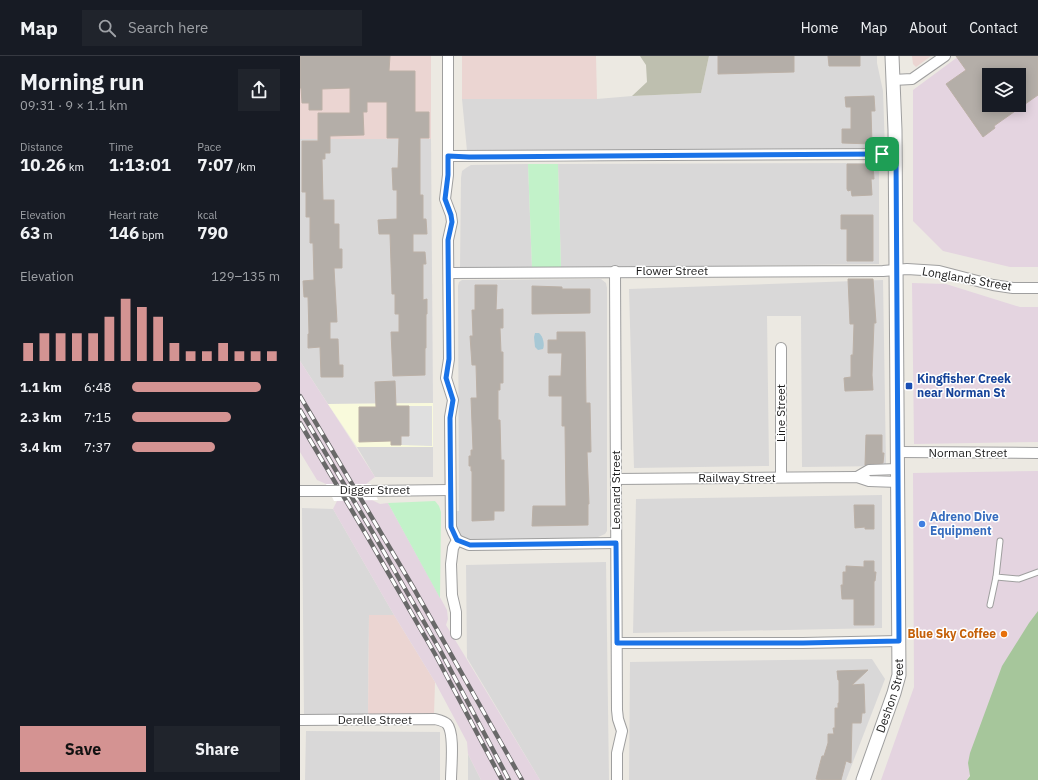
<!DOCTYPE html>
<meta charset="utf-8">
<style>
:root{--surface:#171b24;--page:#20242c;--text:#f1f3f6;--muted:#9ea1a6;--line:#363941;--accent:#d49392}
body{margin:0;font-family:"IBM Plex Sans",sans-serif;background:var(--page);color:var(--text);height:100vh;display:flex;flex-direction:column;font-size:15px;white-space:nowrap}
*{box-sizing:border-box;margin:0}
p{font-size:13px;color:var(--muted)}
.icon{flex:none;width:22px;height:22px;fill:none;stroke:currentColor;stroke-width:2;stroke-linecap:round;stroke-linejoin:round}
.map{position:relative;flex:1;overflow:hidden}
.side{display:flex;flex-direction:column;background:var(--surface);width:300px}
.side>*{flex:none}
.controls{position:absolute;left:682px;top:12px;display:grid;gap:8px}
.controls a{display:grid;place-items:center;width:44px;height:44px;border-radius:0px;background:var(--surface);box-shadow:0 2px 10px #0003;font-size:20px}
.pin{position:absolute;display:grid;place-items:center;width:34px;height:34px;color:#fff;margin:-17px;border-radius:8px;box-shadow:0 2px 6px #0006}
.round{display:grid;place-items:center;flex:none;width:42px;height:42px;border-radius:0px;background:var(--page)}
.summary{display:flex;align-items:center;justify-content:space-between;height:68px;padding:0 20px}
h1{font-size:22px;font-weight:800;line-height:30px}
.stats{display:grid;grid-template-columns:repeat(3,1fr);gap:6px;height:68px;padding:4px 20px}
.stats div{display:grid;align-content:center}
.stats b{font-size:17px;font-weight:800}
.stats small{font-size:11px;font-weight:400}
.stats p{font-size:11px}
.chart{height:112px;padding:8px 20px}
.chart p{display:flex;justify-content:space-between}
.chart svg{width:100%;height:72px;margin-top:4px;stroke:var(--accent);stroke-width:6}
.action{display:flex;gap:8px;margin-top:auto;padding:8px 20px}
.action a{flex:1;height:46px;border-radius:0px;background:var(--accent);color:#111;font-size:16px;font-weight:800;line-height:46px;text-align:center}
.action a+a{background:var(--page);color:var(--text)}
ul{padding:0 20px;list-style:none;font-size:13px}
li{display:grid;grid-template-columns:64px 48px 1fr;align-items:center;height:30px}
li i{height:10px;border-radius:5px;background:var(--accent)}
header{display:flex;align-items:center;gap:24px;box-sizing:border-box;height:56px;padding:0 20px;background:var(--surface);border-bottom:1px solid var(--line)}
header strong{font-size:19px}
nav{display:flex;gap:22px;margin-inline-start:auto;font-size:14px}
.search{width:280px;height:36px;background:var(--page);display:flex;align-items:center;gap:10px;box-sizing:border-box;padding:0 14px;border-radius:0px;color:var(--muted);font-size:15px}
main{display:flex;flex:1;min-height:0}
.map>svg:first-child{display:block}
.residential{fill:#d9d8d8}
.commercial{fill:#ebd5d2}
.industrial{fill:#e4d4e0;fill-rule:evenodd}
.education{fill:#f9fadc}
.construction{fill:#bebfaf}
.forest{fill:#a6c69b}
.park{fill:#c2f2c9}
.parking{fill:#dfdfdf}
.water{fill:#a7c8d5}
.pier{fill:#fff}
.building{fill:#b4aea8;stroke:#bbb0a6;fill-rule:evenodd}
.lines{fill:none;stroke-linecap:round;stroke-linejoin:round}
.service-casing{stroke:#9f9f9f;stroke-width:7}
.minor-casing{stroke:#9f9f9f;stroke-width:12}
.tertiary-casing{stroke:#9f9f9f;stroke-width:15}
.service{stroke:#fff;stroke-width:5}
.minor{stroke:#fff;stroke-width:10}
.tertiary{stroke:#fff;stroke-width:13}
.rail-casing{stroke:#696969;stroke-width:4.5}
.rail{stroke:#fff;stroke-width:3;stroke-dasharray:9;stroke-linecap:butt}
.minor-bridge-casing{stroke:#9f9f9f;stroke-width:12;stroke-linecap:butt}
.minor-bridge{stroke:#fff;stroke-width:10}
.route-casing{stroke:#fff;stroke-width:8}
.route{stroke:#1a73e8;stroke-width:5}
.transit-dot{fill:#1a4fb4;stroke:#fff;stroke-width:1.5}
.shop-dot{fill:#3f7fe0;stroke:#fff;stroke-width:1.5}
.food-dot{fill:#e8710a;stroke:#fff;stroke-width:1.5}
.labels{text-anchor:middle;stroke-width:3;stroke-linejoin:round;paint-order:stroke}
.street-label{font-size:12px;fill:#1b1b1b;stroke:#fff}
.transit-label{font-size:12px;font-weight:bold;fill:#164399;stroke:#fff;text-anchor:start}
.shop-label{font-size:12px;font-weight:bold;fill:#366cbe;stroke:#fff;text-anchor:start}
.food-label{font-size:12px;font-weight:bold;fill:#c56008;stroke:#fff;text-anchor:end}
</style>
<header>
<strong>Map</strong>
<div class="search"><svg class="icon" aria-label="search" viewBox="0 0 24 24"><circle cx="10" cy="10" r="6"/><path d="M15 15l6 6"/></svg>Search here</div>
<nav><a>Home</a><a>Map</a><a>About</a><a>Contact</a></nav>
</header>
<main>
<section class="side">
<div class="summary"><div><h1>Morning run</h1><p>09:31 · 9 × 1.1 km</p></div><a class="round"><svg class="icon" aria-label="share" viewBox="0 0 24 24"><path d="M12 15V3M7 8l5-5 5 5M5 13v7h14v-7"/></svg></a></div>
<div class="stats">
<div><p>Distance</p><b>10.26<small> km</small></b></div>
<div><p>Time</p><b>1:13:01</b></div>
<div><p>Pace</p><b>7:07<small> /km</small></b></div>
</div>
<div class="stats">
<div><p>Elevation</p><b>63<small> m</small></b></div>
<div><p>Heart rate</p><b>146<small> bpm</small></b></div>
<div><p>kcal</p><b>790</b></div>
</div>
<div class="chart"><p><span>Elevation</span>129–135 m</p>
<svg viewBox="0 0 160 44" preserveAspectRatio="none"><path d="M5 44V33M15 44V27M25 44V27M35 44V27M45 44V27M55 44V17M65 44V6M75 44V11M85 44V17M95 44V33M105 44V38M115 44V38M125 44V33M135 44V38M145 44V38M155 44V38"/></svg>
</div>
<ul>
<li><b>1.1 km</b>6:48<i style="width:87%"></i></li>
<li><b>2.3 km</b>7:15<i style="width:67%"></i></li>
<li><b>3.4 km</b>7:37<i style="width:56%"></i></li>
</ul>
<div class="action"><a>Save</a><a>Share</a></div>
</section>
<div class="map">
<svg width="738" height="724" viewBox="0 0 738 724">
<rect width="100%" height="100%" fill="#ece9e2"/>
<g class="residential">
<polygon points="409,0 577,0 577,7 583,35 585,94 167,95 162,43 297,43 332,40 401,37"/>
<polygon points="0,83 131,83 133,347 28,348 0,305"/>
<polygon points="579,107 579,208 261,212 258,108"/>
<polygon points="228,108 232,212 160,212 161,122 162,115 166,112 171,109"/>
<polygon points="301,223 306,227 307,232 307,475 305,478 298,481 180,485 169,484 162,481 157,474 155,466 155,455 159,455 158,230 159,226 162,224 166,224"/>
<polygon points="583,224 586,410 502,411 501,260 467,260 469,410 334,412 329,233"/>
<polygon points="57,391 133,391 133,421 75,421"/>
<polygon points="582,439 582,572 333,577 336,443"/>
<polygon points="2,452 33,453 94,559 69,559 68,658 4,659"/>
<polygon points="306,506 309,724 240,724 167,602 166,509"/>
<polygon points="572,603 585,623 546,724 329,724 330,606"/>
<polygon points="6,675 140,676 140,724 5,724"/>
<polygon points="168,698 181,724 168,724"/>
</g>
<g class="commercial">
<rect x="0" y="0" width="131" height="83"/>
<polygon points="162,0 296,0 297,43 162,43"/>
<polygon points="612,0 631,0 616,11 613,8"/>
<polygon points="69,559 94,559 135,626 134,659 68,658"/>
</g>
<g class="industrial">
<path d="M 659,0 L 738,0 L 738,211 L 710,211 L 643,195 L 613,165 L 613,34 ZM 689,19 L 719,19 L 719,49 L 689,49 Z"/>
<polygon points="612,227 646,228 720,251 738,251 738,386 614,388"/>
<polygon points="0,305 75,421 66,428 72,444 80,448 88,447 147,554 148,563 146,569 240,724 181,724 168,698 167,686 135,626 94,559 33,453 37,445 31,428 26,428 17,424 0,396"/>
<polygon points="738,415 738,593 667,724 581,724 614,631 613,417"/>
</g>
<polygon class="education" points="133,347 133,391 57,391 28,348"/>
<polygon class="construction" points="340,0 409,0 401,37 332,40 347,26 346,9"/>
<polygon class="forest" points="738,555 738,724 667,724 670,720 668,707 670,697 702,610 729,567"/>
<g class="park">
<polygon points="228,108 258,108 261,212 232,212"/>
<polygon points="135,445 139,450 141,456 140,542 88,447"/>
</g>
<polygon class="parking" points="109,350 132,350 132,390 101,389 101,380 109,380"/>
<path class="water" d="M 235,277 L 239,277 C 243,280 245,289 243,293 L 238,294 L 235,291 L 234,281 Z"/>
<polygon class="pier" points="26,428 71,428 78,444 34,445"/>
<g class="building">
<polygon points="0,0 90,0 89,15 115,15 115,56 129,56 129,82 120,82 120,139 123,139 123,163 126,163 127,178 113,178 113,196 125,196 126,208 123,208 123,244 127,243 127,258 126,258 126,292 125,292 125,319 93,320 91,276 99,276 99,258 95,258 95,238 92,238 90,178 79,178 78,164 97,163 97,134 93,134 92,112 98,112 99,82 87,82 87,46 67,46 67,56 63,56 64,79 30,80 30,97 25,97 25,103 22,103 23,144 34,144 34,168 39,168 39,193 42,193 42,212 34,212 37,266 30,266 30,283 38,283 39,309 43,309 43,321 21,321 20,291 8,292 8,278 9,278 8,241 4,241 3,225 14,224 13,187 10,187 10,161 6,161 6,136 2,136 2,85 18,85 18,57 50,57 50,32 22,33 22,54 9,54 9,47 2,47 1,32 0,32"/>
<polygon points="418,0 494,0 494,16 418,18"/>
<polygon points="528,0 560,0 560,10 529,10"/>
<path d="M 656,0 L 738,0 L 738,39 L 694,70 L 695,72 L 683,81 L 646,28 L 666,14 ZM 689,19 L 719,19 L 719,49 L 689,49 Z"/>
<polygon points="574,40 575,55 571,55 572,88 542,87 542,73 551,73 551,51 546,51 545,41"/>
<polygon points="547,108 573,108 574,123 571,123 572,139 552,140 551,134 548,135 547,133"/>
<polygon points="541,159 573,159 573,205 547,205 547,173 541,173"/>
<polygon points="548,223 573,223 576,267 574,267 572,319 573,334 545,335 544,322 551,321 551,299 553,299 554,268 550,268"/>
<polygon points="175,229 197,229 196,254 203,253 203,272 200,272 201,296 203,296 203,327 200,327 200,334 198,334 198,364 200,364 201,404 204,404 204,455 194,455 194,464 193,464 172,465 172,415 171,415 171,410 169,410 169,400 171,400 171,394 173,394 171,342 177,342 176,309 172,309 170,280 173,280 172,254 175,254"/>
<polygon points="232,230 262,231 262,233 290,233 290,257 232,258"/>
<polygon points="257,276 285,276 286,347 290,347 291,396 287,396 289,448 288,448 288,469 232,470 233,450 266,450 265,370 262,370 262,340 249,340 249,320 261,320 262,297 248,297 248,284 257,284"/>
<polygon points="95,325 96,350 109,350 109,380 101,380 101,389 91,389 91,385 59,386 59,351 76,351 75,326"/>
<polygon points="566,379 582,379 582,397 584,397 583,407 565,409"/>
<polygon points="554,449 574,449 574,473 565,473 565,471 555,472"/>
<polygon points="564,505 574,505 574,516 576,516 575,525 574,525 574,569 554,569 554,543 542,543 541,529 543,529 543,516 546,516 546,510 564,511"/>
<polygon points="568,614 552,629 564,628 565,657 562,657 561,667 552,667 551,707 546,705 541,724 521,724 516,723 522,700 524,700 528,687 528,678 534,678 533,672 535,672 535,652 538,652 538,647 539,647 539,624 538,624 537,615"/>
</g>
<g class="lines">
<g class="service-casing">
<g id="service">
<polyline points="700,485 696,521 719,523 738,516"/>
<polyline points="690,549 696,521"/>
</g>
</g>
<g class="minor-casing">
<g id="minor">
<polyline points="148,0 148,119 145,143 151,159 152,166 148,184 149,303 146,322 153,344 150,361 151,471 153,476 157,484 153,492 151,508 152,539 156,556 156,578"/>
<polyline points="593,24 612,23 645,0"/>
<polyline points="148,100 596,98"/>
<polyline points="315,215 317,654 318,663 322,675 317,697 317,724"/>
<polyline points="149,217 583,215 607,213 639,215 693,229 713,232 738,232"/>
<polyline points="481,292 481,421"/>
<polyline points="598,396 738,397"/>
<polyline points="557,421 569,414 598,413"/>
<polyline points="316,423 557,421 569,425 598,426"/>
<polyline points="0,435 33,435"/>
<polyline points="66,435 150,434"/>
<polyline points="157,484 169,489 316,487"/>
<polyline points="317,587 503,587 599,585"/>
<path d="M 0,664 L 135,663 C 139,664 144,665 147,668 C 155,677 151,711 151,724"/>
</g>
</g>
<g class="tertiary-casing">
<g id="tertiary">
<path id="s1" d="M 563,724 L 594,637 L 599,619 L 595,74 L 592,0"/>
</g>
</g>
<use href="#service" class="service"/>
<use href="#minor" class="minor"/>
<use href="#tertiary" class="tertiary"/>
<g class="rail-casing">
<g id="rail">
<polyline points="0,340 113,531 222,724"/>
<polyline points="0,354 73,477 140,594 209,724"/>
<polyline points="0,367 67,480 135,598 202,724"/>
</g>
</g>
<use href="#rail" class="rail"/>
<g class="minor-bridge-casing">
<polyline id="minor-bridge" points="33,435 66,435"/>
</g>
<use href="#minor-bridge" class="minor-bridge"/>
</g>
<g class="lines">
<g class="route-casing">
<polygon id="route" points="582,98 596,98 599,585 503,587 317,587 316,487 170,489 157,484 151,471 150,362 153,344 146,322 149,303 148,184 152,166 151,159 145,143 148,119 148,100 169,101"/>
</g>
<use href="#route" class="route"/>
</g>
<rect class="transit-dot" x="605" y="326" width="8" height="8" rx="2"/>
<circle class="shop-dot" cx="622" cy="468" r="4"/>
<circle class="food-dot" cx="704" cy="578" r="4"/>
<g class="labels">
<g class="street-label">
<text x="372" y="219">Flower Street</text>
<text transform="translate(667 223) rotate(10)" y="4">Longlands Street</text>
<text transform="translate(481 357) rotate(-90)" y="4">Line Street</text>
<text x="668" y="401">Norman Street</text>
<text x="437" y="426">Railway Street</text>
<text x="75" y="438">Digger Street</text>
<text transform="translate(316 434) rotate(-90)" y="4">Leonard Street</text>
<text dy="4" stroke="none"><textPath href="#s1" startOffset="89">Deshon Street</textPath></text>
<text x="75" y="668">Derelle Street</text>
</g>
<g class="transit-label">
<text x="617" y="327">Kingfisher Creek<tspan x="617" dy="14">near Norman St</tspan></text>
</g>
<g class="shop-label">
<text x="630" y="465">Adreno Dive<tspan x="630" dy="14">Equipment</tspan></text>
</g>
<g class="food-label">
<text x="696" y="582">Blue Sky Coffee</text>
</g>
</g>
</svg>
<div class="controls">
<a><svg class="icon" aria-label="layers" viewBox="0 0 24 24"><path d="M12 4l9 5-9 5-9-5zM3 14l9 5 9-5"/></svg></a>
</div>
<div class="pin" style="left:582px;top:98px;background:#1e9e55"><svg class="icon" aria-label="arrive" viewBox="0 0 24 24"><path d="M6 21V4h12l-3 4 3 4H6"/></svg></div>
</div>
</main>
